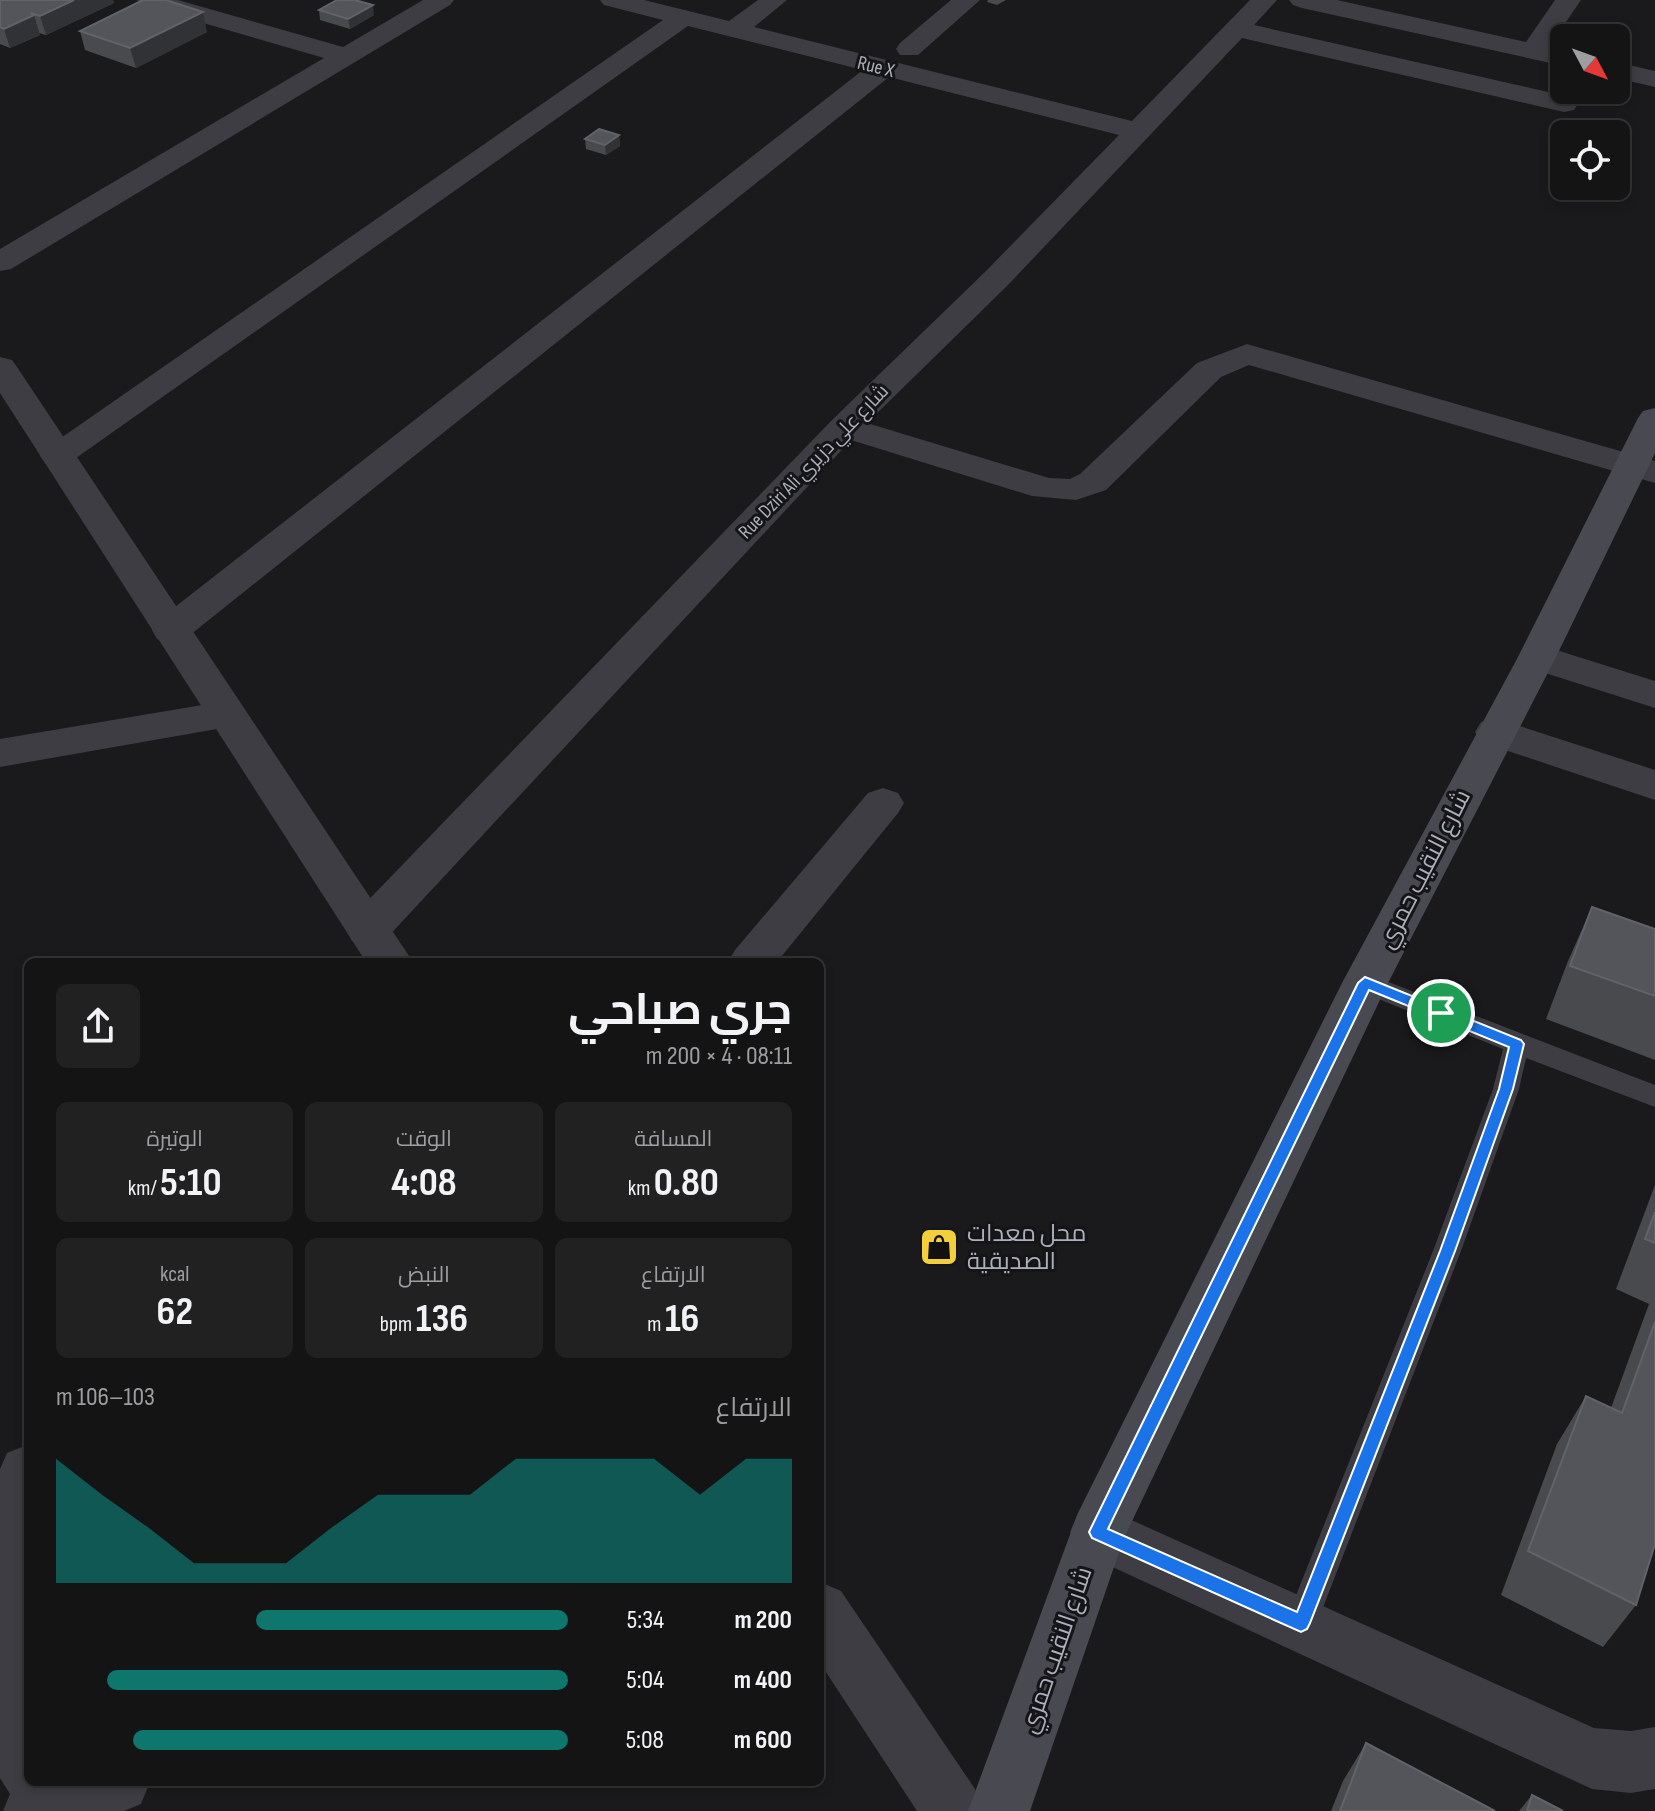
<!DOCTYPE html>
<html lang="ar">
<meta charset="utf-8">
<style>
:root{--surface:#141415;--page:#212122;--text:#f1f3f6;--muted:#9d9ea0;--line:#333334;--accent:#0f766e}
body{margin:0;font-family:"Sofia Sans Condensed",Cairo,sans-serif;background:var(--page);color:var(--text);direction:rtl;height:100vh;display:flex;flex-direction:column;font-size:30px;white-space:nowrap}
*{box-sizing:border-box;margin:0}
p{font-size:26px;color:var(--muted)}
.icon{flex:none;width:44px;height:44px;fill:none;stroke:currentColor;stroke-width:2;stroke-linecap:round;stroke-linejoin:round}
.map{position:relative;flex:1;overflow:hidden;direction:ltr}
.panel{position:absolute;left:24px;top:958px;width:800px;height:828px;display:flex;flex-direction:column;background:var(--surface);border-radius:12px;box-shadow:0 4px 12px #0003,0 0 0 2px var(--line);direction:rtl}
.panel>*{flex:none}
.needle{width:52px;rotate:131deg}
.controls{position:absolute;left:1550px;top:24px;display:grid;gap:16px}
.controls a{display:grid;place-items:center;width:80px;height:80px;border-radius:12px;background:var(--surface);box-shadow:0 4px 12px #0003,0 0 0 2px var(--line);font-size:40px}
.pin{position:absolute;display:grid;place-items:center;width:68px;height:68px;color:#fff;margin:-34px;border:4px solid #fff;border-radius:50%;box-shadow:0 2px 8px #0007}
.round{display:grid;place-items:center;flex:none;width:84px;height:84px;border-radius:12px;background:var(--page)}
.head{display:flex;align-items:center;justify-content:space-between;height:136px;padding:0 32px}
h1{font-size:44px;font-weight:700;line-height:60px}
.metrics{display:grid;grid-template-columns:repeat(3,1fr);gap:12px;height:136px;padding:8px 32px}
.metrics div{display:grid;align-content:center;border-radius:12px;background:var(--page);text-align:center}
.metrics b{font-size:40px;font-weight:700}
.metrics small{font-size:22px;font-weight:400}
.metrics p{font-size:22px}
.chart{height:224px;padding:16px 32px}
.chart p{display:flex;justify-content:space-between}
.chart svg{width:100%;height:144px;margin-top:8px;fill:var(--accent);opacity:.7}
ul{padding:0 32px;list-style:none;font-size:26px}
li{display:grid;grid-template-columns:128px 96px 1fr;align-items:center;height:60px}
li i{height:20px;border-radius:10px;background:var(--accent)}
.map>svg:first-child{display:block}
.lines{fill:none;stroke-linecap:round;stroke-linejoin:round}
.service{fill:#3d3d43;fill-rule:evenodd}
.minor{fill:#3d3d43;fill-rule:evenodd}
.tertiary{fill:#3d3d43;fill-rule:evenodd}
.secondary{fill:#494a51;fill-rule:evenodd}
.wall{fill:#484a4e}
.shaded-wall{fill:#313235}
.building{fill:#53555a;stroke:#616369;stroke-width:2}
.route{fill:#1a73e8;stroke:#fff;stroke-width:2;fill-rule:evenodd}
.labels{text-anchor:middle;stroke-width:6;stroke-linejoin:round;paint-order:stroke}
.far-street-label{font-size:20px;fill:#acafbc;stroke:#151517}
.street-label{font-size:24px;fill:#acafbc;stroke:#151517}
.poi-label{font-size:24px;fill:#acafbc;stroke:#151517;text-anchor:start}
</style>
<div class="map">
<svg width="1655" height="1811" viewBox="0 0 1655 1811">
<rect width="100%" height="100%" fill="#1a1a1c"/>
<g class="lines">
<polygon class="service" points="1365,973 1655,1085 1655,1107 1526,1058 1519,1089 1461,1251 1317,1623 1312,1634 1301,1639 1290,1634 1285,1623 1433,1251 1493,1089 1503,1049 1356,990 1353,983 1356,976"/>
<g class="minor">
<polygon points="137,0 178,0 343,47 423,0 454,0 450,5 11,269 0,271 0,249 324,58 141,5"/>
<polygon points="600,0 644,0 729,21 758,0 787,0 754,27 1132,121 1250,0 1277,0 1254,25 1574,98 1578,104 1574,110 1564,112 1242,38 1007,286 867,423 1049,478 1070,479 1080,474 1197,363 1247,344 1655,461 1655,483 1249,365 1221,377 1106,490 1076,500 1032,496 851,440 384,941 368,946 352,941 346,929 352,917 832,420 985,272 1119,135 889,77 185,639 171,642 157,639 152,630 157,621 863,70 688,26 69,463 57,466 45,463 40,456 45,449 663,20 604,5"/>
<polygon points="951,0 980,0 918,55 900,55 896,49 900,43"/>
<polygon points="1289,0 1337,0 1526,42 1555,0 1581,0 1549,47 1564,50 1564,66 1302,8 1293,5"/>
<polygon points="1616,62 1655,71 1655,87 1616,78"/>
<polygon points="1537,644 1655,681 1655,708 1523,666 1518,657 1523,648"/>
<polygon points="226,701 240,705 246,715 240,725 0,767 0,739"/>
<polygon points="1495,718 1655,770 1655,800 1481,742 1475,732 1481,722"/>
<polygon points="883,788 898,793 904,803 898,813 777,962 728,962 735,950 868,793"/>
<polygon points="27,1445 28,1782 150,1782 141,1804 124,1811 3,1811 10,1794 0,1778 0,1469 7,1453"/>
<polygon points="1098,1505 1594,1728 1631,1731 1655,1727 1655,1789 1631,1793 1592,1789 1078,1551 1070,1532 1078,1513"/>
</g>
<g class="tertiary">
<polygon points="0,357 12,360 17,367 413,962 366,962 0,393"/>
<polygon points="820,1582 841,1591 975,1789 984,1811 917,1811 820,1663"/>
</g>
<polygon class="secondary" points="1655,408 1655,453 1556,657 1388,983 1124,1538 1030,1811 968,1811 1078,1513 1342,983 1518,657 1638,418 1643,411"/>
</g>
<g class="wall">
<polygon points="0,0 113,0 114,3 46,35 39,33 40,35 10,48 0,44"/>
<polygon points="988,0 1006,0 997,5 987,2"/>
<polygon points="319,10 374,15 350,29 320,20"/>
<polygon points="80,31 207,32 136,68 85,50"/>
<polygon points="619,135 620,146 606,155 586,149 585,139"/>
<polygon points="1592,907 1655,929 1655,1060 1546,1019 1568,961"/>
<polygon points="1655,1185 1655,1544 1636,1605 1603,1647 1501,1595 1557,1444 1586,1396 1611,1408 1649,1304 1616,1289"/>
<polygon points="1366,1743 1495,1811 1331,1811 1343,1781"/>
<polygon points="1532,1795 1563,1811 1519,1811"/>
</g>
<g class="shaded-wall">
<polygon points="74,0 113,0 114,3 46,35 40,16"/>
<polygon points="373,5 374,15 350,29 348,19"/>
<polygon points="203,12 207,32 136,68 130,48"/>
<polygon points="34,15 40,35 10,48 4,29"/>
<polygon points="619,135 620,146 606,155 605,145"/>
</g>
<g class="building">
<polygon points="0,0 74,0 40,16 31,13 34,15 4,29 0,27"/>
<polygon points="143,0 166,0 203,12 130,48 80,31"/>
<polygon points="337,0 355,0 373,5 348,19 319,10"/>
<polygon points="599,129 619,135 605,145 585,139"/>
<polygon points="1592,907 1655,929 1655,996 1570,966"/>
<polygon points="1655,1212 1655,1243 1645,1239"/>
<polygon points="1655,1322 1655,1544 1636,1605 1528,1551 1586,1396 1622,1413"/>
<polygon points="1366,1743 1495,1811 1340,1811"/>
<polygon points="1532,1795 1563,1811 1527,1811"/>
</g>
<path class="route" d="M 1365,977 L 1521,1040 L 1524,1044 L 1513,1089 L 1455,1251 L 1310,1623 L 1307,1629 L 1301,1632 L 1092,1538 L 1089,1532 L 1358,983 ZM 1369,990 L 1509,1047 L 1499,1089 L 1440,1251 L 1297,1612 L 1108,1529 Z"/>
<defs>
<g id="shop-square" transform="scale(2)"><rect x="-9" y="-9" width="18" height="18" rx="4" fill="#f3d03b" stroke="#151517"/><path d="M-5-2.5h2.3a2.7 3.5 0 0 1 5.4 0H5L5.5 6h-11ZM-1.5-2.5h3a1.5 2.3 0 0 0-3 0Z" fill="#111"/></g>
</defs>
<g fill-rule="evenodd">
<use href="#shop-square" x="939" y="1247"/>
</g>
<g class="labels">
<g class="far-street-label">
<text transform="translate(876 66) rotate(14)" y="7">Rue X</text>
<text transform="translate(813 461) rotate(-46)" y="7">Rue Dziri Ali شارع علي دزيري</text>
</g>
<g class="street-label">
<text transform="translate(1424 869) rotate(-63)" y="8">شارع النقيب حمري</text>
<text transform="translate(1056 1650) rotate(-71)" y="8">شارع النقيب حمري</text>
</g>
<g class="poi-label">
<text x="967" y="1241">محل معدات<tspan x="967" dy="28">الصديقية</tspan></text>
</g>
</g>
</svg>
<div class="controls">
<a><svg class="needle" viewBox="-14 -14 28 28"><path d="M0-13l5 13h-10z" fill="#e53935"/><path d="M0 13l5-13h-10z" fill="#9d9ea0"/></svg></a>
<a><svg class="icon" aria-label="locate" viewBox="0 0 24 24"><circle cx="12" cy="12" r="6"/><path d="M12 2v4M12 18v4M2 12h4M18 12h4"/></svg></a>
</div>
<div class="pin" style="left:1441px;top:1013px;background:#1e9e55"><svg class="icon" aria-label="arrive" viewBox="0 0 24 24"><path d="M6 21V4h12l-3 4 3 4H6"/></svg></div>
<section class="panel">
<div class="head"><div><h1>جري صباحي</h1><p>08:11 · 4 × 200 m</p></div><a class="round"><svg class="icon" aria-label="share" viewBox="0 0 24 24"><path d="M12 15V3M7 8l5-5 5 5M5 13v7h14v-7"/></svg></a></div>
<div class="metrics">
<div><p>المسافة</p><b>0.80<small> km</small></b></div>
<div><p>الوقت</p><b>4:08</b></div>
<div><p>الوتيرة</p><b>5:10<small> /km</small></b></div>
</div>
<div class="metrics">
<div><p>الارتفاع</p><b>16<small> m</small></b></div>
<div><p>النبض</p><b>136<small> bpm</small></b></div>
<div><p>kcal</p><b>62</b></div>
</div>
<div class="chart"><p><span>الارتفاع</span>103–106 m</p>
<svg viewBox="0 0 160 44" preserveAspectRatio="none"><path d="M0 44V6L10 17L20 27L30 38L40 38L50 38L60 27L70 17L80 17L90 17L100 6L110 6L120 6L130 6L140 17L150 6L160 6V44z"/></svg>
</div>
<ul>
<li><b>200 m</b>5:34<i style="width:61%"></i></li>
<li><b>400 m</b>5:04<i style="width:90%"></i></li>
<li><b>600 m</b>5:08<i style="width:85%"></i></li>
</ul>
</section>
</div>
